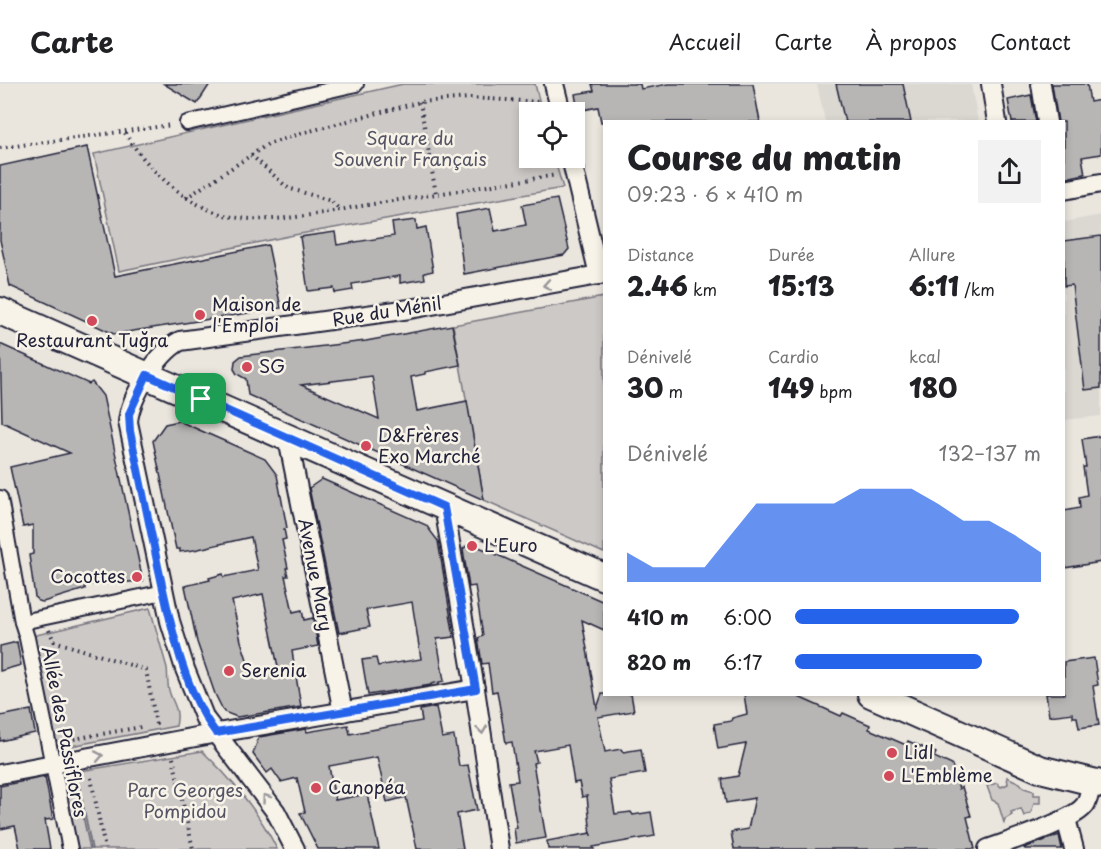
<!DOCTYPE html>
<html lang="fr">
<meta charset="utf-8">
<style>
:root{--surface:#fff;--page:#f2f2f2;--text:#202124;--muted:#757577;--line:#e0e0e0;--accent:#2563eb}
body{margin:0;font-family:"Playpen Sans",sans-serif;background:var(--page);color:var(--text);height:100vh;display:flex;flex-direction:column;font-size:22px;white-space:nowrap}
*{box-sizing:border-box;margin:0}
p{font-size:20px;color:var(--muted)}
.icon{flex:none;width:33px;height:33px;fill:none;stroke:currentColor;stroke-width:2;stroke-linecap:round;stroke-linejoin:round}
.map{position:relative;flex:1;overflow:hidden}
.sheet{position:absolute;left:603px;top:36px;width:462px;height:576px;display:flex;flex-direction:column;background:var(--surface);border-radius:0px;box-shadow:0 3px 9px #0003}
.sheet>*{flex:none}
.controls{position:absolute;left:519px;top:18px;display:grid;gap:12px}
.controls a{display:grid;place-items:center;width:66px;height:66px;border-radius:0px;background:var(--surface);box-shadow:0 3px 9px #0003;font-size:30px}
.pin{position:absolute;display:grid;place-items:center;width:51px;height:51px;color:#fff;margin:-26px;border-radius:12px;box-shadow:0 3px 9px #0006}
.round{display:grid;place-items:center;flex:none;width:63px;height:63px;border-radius:0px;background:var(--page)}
.summary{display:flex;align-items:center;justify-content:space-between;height:102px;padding:0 24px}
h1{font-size:33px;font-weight:800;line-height:45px}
.stats{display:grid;grid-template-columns:repeat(3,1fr);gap:9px;height:102px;padding:6px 24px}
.stats div{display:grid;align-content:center}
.stats b{font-size:26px;font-weight:800}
.stats small{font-size:16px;font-weight:400}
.stats p{font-size:16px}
.chart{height:168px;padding:12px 24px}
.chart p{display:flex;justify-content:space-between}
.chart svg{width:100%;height:108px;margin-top:6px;fill:var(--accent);opacity:.7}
ul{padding:0 24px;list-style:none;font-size:20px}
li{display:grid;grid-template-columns:96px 72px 1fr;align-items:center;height:45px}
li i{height:15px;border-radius:8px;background:var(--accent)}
header{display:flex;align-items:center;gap:36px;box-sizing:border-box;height:84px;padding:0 30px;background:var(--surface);border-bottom:2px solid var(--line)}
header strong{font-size:28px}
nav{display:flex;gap:33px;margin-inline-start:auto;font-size:21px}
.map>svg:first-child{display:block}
.built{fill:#dbd8d2}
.green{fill:#cdc9c6;stroke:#787680;stroke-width:1.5}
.water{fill:#a6a3a6;stroke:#716f7b;stroke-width:1.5}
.building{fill:#b8b6b5;stroke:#22223b;stroke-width:1.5;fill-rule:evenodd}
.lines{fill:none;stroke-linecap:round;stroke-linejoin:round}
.pedestrian-casing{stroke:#22223b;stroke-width:18}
.minor-casing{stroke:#22223b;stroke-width:22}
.secondary-casing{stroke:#22223b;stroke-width:30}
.path{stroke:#22223b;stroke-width:4;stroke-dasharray:1.5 4.5;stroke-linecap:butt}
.pedestrian{stroke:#f7f3e8;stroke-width:14}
.minor{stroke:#f7f3e8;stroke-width:18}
.secondary{stroke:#f7f3e8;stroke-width:26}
.oneway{stroke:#97959a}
.route-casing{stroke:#fff;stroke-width:12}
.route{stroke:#2563eb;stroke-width:8}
.poi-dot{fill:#d1495b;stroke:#f7f3e8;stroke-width:2}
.labels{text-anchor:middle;stroke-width:5;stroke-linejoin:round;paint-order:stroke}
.park-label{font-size:18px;fill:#555465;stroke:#f7f3e8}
.poi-label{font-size:18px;fill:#22223b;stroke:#f7f3e8;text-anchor:start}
.street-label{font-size:18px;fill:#22223b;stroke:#f7f3e8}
</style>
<header>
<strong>Carte</strong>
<nav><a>Accueil</a><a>Carte</a><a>À propos</a><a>Contact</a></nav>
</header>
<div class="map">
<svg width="1101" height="765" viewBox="0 0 1101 765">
<rect width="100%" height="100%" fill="#eae6de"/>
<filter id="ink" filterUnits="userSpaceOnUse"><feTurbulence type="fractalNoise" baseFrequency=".0167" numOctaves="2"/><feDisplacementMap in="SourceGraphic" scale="12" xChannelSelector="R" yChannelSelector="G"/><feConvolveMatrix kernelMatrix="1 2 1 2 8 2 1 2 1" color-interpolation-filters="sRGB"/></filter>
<g filter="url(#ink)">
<g class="built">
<polygon points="817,0 971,0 978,37 825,37"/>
<polygon points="1101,131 1101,332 1064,336 1064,138"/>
</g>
<g class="green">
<polygon points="403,0 535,0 542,28 530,28 530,74 554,74 563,104 294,151 119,187 94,70"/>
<polygon points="604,213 604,469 484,416 453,241"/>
<path d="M 150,524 L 167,584 C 168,590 167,593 168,599 C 168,616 181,621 176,642 L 55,665 L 32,552 Z"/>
<path d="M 202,667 C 233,696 258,727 277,765 L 78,765 L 62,690 Z"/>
<polygon points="1007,693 1020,699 1024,704 1034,707 1034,711 1040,711 1040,719 1034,719 1031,729 1024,732 1021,725 1011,728 1012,731 1005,735 1004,739 998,719 992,716 987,702 997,699 1001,703 1008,700"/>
</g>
<polygon class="water" points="76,700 79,700 92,765 90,765"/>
<g class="building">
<polygon points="164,0 210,0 197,20"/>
<polygon points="592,0 640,0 641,5 668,0 753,0 760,38 601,38 598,23 578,27 575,10 594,7"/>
<polygon points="836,0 903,0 911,38 845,38"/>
<polygon points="1052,0 1087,0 1090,18 1101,16 1101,70 1082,73 1085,90 1066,94 1064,83 1064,38 1058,38"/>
<polygon points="1031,11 1036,38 1012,38 1008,16"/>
<polygon points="87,63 115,192 268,161 281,224 114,250 10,202 0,156 0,82"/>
<polygon points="557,115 569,165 564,171 464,190 456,130 490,124 495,147 526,141 522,121"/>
<polygon points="416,136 417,145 426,143 433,187 424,189 425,195 400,199 400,192 352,200 353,206 335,209 334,204 308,207 300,153 335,148 337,161 394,152 392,139"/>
<polygon points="1101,152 1101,304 1085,306 1072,201 1064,202 1064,157"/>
<path d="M 452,241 L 460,281 L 425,288 L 425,290 L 411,293 L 417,327 L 467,317 L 484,416 L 248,311 L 246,295 L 237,290 L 234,285 L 235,277 L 241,272 L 366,257 ZM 372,292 L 379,335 L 301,301 Z"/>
<polygon points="0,260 89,300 92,298 103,312 143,497 85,501 85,505 43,518 38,517 35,513 29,471 33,470 33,441 23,443 10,383 70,369 2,338"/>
<path d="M 179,337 L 265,375 L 277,391 L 287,444 L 284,445 L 286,455 L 282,456 L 288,484 L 286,484 L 288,492 L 285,492 L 293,528 L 302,526 L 304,536 L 313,534 L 318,562 L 292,567 L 301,623 L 237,633 L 224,628 L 215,610 L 197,558 L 185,502 L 210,496 L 209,494 L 223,490 L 224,493 L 258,486 L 251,453 L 194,466 L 180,468 L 180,465 L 176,465 L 153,357 L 165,340 ZM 263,510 L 278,583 L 251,588 L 241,557 L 232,517 Z"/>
<polygon points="1101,352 1101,478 1064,484 1064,427 1080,424 1079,413 1087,411 1083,383 1086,383 1082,355"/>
<polygon points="322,395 426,441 438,457 454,553 437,555 444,597 431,600 431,601 368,611 362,576 376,574 378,582 421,575 412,518 366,526 370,543 339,549 309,404"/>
<polygon points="470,459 604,518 604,546 582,536 597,624 602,610 631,610 634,627 598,633 605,668 621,665 623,668 641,665 645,689 609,695 615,730 631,728 633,731 651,728 655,752 593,763 594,765 548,765 547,757 591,749 591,752 587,712 582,713 579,698 574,699 568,661 534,667 537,678 533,679 546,754 516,759 514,744 517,744 509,698 518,697 512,658 506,659 497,607 492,608 488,579 482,580 478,554 483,552 475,502 469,503 463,465"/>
<polygon points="17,558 21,581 0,587 0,562"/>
<polygon points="1094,574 1098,601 1093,602 1099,641 1079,644 1077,633 1073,633 1073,629 1049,632 1046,610 1064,610 1064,578"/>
<polygon points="744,610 792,610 841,632 843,629 870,641 869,645 906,661 908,657 936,669 934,673 952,681 959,705 962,703 971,732 967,733 975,765 734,765 731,748 748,745 755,714 726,719 722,695 738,692 746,660 718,665 714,640 731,637 732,634 747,630"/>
<polygon points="436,623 442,654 454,652 459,682 468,681 477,726 457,730 463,765 417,765 406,713 387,718 377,673 329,682 335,716 367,710 379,765 318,765 300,729 305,728 297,694 281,698 272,685 267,689 253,670 259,653 306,645 307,648 348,641 350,650 371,646 422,637 420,626"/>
<polygon points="31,626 35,649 0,657 0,632"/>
<polygon points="45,693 53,735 45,736 50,765 20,765 15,742 0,745 0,702"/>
<polygon points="1059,751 1062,765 1025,765 1024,764"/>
</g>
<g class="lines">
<g class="pedestrian-casing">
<g id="pedestrian">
<polyline points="187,39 356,0"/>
<polyline points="0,414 22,538 27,554 70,765"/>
<polyline points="22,538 164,508"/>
</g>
</g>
<g class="minor-casing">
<g id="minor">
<polyline points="554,0 561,28"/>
<polyline points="991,0 997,38"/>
<polyline points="1041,0 1047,38"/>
<polyline points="571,74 599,191"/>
<polyline points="1064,106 1101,99"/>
<polyline points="288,355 343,628"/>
<polyline points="444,423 475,605 499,765"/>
<polyline points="0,690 217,649 475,605"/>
<polyline points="1066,735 1074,765"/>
<path d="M 295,765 L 276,728 L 205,635 L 185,585 L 170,537 L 128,338 C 130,313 158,269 180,257 L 410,225 L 604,190"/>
<path d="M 988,765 C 1009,757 1074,737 1085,721 C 1089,715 1090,705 1092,698"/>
</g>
</g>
<g class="secondary-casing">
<g id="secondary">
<polyline points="0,227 604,493"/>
<polyline points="871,610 1040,685 1101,700"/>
</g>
</g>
<g class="path">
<polyline points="420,18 436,110"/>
<path d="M 125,49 C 149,88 192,128 239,134 C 281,139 326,128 367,121 C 430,111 493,101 557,91"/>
<polyline points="0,64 172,41"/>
<polyline points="251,71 288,104 331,117 339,125"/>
<polyline points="186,114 268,60 306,48 420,18 470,14 541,18"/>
<polyline points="49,546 54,557 146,586 156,640 154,640"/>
<polyline points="62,657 141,643"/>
<polyline points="173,674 193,765"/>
<polyline points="91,694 105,765"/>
</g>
<use href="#pedestrian" class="pedestrian"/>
<use href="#minor" class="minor"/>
<use href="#secondary" class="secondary"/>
</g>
<defs><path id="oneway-chevron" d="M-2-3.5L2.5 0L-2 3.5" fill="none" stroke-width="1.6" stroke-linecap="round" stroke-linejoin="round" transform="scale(1.5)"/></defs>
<g class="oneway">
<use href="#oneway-chevron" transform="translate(547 201) rotate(170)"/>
<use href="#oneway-chevron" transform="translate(482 646) rotate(82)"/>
<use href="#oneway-chevron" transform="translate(99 672) rotate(-11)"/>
<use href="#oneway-chevron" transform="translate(266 714) rotate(-126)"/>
</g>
</g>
<g class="lines" filter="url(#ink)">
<g class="route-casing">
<path id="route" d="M 147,291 L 444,423 L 476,605 L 216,649 C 182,604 170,536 158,482 C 149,437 139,392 130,347 L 129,330 Z"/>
</g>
<use href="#route" class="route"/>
</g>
<g class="poi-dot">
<circle cx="200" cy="231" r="6"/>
<circle cx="92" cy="237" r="6"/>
<circle cx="247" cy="283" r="6"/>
<circle cx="366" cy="362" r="6"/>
<circle cx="472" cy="462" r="6"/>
<circle cx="137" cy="493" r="6"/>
<circle cx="229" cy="587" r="6"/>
<circle cx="892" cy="669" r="6"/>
<circle cx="889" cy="692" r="6"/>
<circle cx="316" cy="704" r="6"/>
</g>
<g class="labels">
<g class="park-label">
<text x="410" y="61">Square du<tspan x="410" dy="21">Souvenir Français</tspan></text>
<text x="185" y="713">Parc Georges<tspan x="185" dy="21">Pompidou</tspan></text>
</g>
<g class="poi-label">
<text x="212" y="227">Maison de<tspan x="212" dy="21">l'Emploi</tspan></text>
<text x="92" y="263" text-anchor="middle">Restaurant Tuğra</text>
<text x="259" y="289">SG</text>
<text x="378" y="358">D&amp;Frères<tspan x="378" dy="21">Exo Marché</tspan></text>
<text x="484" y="468">L'Euro</text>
<text x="125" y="499" text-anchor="end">Cocottes</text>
<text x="241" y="593">Serenia</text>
<text x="904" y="675">Lidl</text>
<text x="901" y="698">L'Emblème</text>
<text x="328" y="710">Canopéa</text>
</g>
<g class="street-label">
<text transform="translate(387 228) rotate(-9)" y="6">Rue du Ménil</text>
<text transform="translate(315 491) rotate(79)" y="6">Avenue Mary</text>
<text transform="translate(64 648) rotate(79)" y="6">Allée des Passiflores</text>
</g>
</g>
</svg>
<div class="controls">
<a><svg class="icon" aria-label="locate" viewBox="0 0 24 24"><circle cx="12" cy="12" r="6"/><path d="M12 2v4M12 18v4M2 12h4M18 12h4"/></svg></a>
</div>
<div class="pin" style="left:201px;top:315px;background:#1e9e55"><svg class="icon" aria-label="arrive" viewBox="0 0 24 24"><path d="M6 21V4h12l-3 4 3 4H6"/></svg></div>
<section class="sheet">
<div class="summary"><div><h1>Course du matin</h1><p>09:23 · 6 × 410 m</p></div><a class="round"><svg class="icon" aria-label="share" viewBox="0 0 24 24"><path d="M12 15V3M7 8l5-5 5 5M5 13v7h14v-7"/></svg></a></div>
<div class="stats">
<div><p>Distance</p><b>2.46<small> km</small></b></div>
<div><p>Durée</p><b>15:13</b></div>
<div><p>Allure</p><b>6:11<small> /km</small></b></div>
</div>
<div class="stats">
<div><p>Dénivelé</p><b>30<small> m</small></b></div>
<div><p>Cardio</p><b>149<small> bpm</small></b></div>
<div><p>kcal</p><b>180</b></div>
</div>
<div class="chart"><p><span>Dénivelé</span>132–137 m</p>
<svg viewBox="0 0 160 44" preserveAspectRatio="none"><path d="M0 44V32L10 38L20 38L30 38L40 25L50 12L60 12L70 12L80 12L90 6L100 6L110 6L120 12L130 19L140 19L150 25L160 32V44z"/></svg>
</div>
<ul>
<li><b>410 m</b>6:00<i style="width:91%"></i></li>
<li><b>820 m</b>6:17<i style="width:76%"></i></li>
</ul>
</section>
</div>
